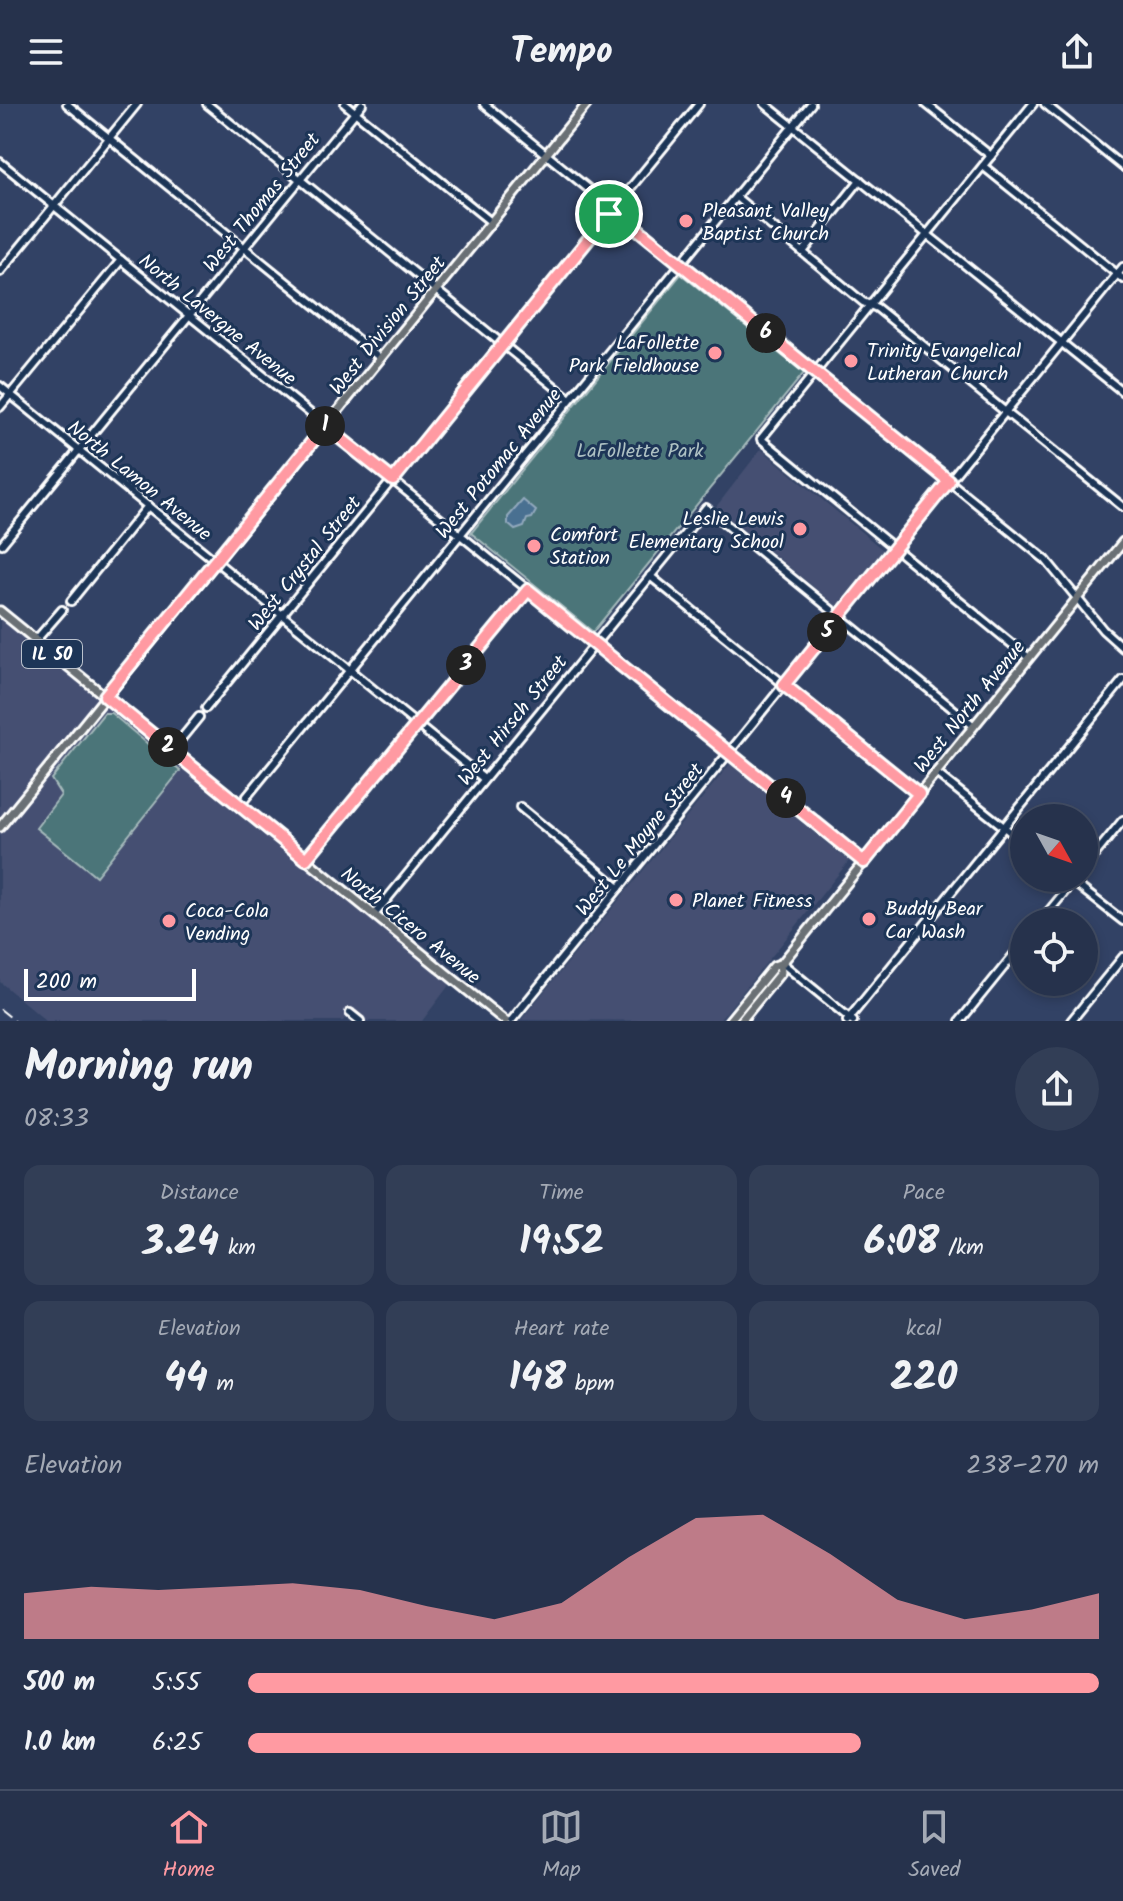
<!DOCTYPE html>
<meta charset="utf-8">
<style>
:root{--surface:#26324c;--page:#323e56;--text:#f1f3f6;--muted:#a4aab5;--line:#424d64;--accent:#ff9aa2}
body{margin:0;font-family:Kalam,sans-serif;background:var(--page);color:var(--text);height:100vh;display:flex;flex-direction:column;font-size:30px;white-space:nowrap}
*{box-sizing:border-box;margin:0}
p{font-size:26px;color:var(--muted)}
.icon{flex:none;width:44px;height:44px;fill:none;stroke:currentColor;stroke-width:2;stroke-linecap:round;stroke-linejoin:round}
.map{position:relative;height:917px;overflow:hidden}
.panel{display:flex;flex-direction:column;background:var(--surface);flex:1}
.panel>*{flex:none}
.needle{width:52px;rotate:130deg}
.buttons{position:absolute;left:1010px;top:700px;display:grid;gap:16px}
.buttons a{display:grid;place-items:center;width:88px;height:88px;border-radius:50%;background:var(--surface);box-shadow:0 4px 12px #0003,0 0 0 2px var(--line);font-size:40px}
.scale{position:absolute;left:24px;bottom:20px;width:172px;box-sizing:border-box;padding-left:8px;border:4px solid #fff;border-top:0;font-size:22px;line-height:28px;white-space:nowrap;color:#fff;-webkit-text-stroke:6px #1d3557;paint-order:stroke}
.pin{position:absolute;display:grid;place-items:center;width:68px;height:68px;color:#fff;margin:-34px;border:4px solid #fff;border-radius:50%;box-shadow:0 2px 8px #0007}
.km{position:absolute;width:40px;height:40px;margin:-20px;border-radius:50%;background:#222;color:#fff;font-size:22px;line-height:40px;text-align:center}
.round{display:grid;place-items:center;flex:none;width:84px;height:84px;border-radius:42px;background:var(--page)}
.overview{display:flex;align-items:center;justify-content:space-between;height:136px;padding:0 24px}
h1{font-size:44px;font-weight:700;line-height:60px}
.stats{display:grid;grid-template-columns:repeat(3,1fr);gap:12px;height:136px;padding:8px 24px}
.stats div{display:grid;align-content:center;border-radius:16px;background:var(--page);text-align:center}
.stats b{font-size:40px;font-weight:700}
.stats small{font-size:22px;font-weight:400}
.stats p{font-size:22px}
.chart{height:224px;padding:16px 24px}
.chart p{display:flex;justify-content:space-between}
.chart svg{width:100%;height:144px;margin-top:8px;fill:var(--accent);opacity:.7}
ul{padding:0 24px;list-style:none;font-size:26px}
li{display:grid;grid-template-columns:128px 96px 1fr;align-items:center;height:60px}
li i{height:20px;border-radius:10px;background:var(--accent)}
header{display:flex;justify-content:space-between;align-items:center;height:104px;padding:0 24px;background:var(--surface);font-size:36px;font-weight:700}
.tab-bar{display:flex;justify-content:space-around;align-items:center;height:112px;border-top:2px solid var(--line);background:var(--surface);font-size:22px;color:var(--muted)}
.tab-bar a{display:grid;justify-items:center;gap:4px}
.tab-bar .current{color:var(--accent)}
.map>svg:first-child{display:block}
.built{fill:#455072}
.green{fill:#4c7579;stroke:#a6babc;stroke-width:2}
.water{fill:#496f91;stroke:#92a9bd;stroke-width:2}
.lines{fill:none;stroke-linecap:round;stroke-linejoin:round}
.minor-casing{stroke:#fff;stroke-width:12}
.major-casing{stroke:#fff;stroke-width:13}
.minor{stroke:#1d3557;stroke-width:6}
.major{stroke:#6b7074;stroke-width:7}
.rail{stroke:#fff;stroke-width:2;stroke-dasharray:12 6;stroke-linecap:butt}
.route-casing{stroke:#fff;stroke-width:16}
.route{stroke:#ff9aa2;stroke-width:10}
.poi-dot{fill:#ff9aa2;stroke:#1d3557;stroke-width:3}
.labels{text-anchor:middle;stroke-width:6;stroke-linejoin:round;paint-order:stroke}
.shield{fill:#1d3557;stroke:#bbc2cd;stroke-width:2}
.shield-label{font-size:18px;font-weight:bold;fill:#fff}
.street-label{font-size:20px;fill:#fff;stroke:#1d3557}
.poi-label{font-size:20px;fill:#fff;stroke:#1d3557;text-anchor:start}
.park-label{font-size:20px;fill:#aec1c3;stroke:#1d3557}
</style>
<header><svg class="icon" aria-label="menu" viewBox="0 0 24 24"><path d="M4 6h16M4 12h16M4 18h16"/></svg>Tempo<svg class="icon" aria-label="share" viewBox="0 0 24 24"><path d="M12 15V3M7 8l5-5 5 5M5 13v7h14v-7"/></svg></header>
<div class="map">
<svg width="1123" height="917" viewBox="0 0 1123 917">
<rect width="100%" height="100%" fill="#324265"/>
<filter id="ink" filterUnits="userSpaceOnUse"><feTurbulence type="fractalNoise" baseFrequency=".0125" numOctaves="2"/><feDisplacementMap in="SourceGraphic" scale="16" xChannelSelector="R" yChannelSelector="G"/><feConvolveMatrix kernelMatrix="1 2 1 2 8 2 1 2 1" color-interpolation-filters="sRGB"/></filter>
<g filter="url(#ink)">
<g class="built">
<polygon points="761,345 883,446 837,502 716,403"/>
<polygon points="0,513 450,880 422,917 364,917 351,907 343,917 46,917 0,878"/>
<polygon points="730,660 849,757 719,917 521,916"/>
</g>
<g class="green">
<polygon points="681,170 804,269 593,528 471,429"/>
<polygon points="104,609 111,609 180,667 96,772 36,724 61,691 51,675"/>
</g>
<polygon class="water" points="523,396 536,407 532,414 527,415 524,423 515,426 508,420 508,413"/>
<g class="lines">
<g class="minor-casing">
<g id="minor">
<polyline points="67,0 380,254"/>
<polyline points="207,0 570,295"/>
<polyline points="345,0 491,118"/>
<polyline points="484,0 1046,456 1103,526 1123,544"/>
<polyline points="765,0 1123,288"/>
<polyline points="926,0 991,52"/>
<polyline points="1045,0 1123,63"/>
<polyline points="0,58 864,758"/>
<polyline points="983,62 1123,175"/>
<polyline points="736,93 863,198 877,204 1123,403"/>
<polyline points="803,148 860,76"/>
<polyline points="0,168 137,0"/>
<polyline points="0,282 484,675"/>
<polyline points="0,303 121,156"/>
<polyline points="2,440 362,0"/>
<polyline points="650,472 919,690"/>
<polyline points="71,497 148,402"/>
<polyline points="36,536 62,506"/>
<polyline points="1029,554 761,335 1033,0"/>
<polyline points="206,604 699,0"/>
<polyline points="172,646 199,613"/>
<polyline points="936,669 1024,739"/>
<polyline points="240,701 811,0"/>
<polyline points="520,703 619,784"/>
<polyline points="306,755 528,486"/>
<polyline points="1084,764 1123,716"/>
<polyline points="1068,774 1123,817"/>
<polyline points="374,811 706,404 974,622"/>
<polyline points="1040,818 1076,774"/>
<polyline points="782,859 853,917"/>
<polyline points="350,909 360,917"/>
<polyline points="511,917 1123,163"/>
<polyline points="847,917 1123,576"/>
<polyline points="960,917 1024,838"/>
<polyline points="1071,917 1123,853"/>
</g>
</g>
<g class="major-casing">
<g id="major">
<polyline points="0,507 505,917"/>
<polyline points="0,723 587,0"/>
<polyline points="729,917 774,862 782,859 1123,438"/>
<polyline points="741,917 781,868 780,861"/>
</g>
</g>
<use href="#minor" class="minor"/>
<use href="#major" class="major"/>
<polyline class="rail" points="0,905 15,917"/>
</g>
</g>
<g class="lines" filter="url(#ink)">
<g class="route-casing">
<polygon id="route" points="613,105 949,377 784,581 919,690 864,758 528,486 306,755 105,592 325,322 393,376"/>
</g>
<use href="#route" class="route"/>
</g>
<g class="poi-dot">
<circle cx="686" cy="117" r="8"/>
<circle cx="715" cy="249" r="8"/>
<circle cx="851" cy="257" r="8"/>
<circle cx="800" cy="425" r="8"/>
<circle cx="534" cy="442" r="8"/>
<circle cx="676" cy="796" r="8"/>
<circle cx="869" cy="815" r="8"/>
<circle cx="169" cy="817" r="8"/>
</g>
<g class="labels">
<rect class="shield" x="22" y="536" width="60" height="28" rx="6"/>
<g class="shield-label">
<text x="52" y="556">IL 50</text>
</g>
<g class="street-label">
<text transform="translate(261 98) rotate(-51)" y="7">West Thomas Street</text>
<text transform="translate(218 215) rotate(39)" y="7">North Lavergne Avenue</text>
<text transform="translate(387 221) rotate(-51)" y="7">West Division Street</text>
<text transform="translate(498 359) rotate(-51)" y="7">West Potomac Avenue</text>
<text transform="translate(140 376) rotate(39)" y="7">North Lamon Avenue</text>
<text transform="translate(304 459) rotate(-51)" y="7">West Crystal Street</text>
<text transform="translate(969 602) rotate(-51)" y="7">West North Avenue</text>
<text transform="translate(512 616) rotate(-51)" y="7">West Hirsch Street</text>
<text transform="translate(639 735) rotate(-51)" y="7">West Le Moyne Street</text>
<text transform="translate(411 821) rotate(39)" y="7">North Cicero Avenue</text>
</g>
<g class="poi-label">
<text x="702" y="113">Pleasant Valley<tspan x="702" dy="23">Baptist Church</tspan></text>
<text x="699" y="245" text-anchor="end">LaFollette<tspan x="699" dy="23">Park Fieldhouse</tspan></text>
<text x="867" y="253">Trinity Evangelical<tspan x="867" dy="23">Lutheran Church</tspan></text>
<text x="784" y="421" text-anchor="end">Leslie Lewis<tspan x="784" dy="23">Elementary School</tspan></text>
<text x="550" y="437">Comfort<tspan x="550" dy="23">Station</tspan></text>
<text x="692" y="803">Planet Fitness</text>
<text x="885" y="811">Buddy Bear<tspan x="885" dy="23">Car Wash</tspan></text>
<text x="185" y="813">Coca-Cola<tspan x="185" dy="23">Vending</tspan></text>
</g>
<g class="park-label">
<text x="640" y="353">LaFollette Park</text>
</g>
</g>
</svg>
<div class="buttons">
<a><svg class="needle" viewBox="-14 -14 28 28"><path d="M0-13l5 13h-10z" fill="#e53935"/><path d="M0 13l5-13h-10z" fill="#a4aab5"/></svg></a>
<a><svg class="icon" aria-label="locate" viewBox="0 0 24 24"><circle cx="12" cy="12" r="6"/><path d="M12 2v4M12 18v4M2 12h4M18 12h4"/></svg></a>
</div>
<div class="scale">200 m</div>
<div class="pin" style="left:609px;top:110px;background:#1e9e55"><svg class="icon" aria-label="arrive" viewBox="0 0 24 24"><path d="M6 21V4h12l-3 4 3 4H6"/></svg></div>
<b class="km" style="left:325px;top:322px">1</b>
<b class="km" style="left:168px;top:643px">2</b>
<b class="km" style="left:466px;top:561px">3</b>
<b class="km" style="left:786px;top:694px">4</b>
<b class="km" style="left:827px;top:528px">5</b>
<b class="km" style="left:766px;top:229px">6</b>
</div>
<section class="panel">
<div class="overview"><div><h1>Morning run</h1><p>08:33</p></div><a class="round"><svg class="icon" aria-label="share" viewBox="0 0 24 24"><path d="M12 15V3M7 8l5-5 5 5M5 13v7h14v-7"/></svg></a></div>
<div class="stats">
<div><p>Distance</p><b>3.24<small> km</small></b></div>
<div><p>Time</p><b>19:52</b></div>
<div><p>Pace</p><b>6:08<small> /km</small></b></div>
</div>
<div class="stats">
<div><p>Elevation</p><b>44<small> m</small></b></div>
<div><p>Heart rate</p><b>148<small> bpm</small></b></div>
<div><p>kcal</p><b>220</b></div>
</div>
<div class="chart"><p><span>Elevation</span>238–270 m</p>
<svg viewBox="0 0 160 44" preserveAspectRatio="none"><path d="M0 44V30L10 28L20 29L30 28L40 27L50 29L60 34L70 38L80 33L90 19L100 7L110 6L120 18L130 32L140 38L150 35L160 30V44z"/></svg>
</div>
<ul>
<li><b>500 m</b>5:55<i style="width:100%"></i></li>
<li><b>1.0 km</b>6:25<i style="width:72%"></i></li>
</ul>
</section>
<nav class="tab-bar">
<a class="current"><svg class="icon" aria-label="home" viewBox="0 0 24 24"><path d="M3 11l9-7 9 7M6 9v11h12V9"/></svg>Home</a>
<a><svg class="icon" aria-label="map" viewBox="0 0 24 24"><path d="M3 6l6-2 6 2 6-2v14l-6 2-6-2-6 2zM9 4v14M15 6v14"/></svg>Map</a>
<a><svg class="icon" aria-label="saved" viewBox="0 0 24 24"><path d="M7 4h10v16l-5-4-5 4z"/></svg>Saved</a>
</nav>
